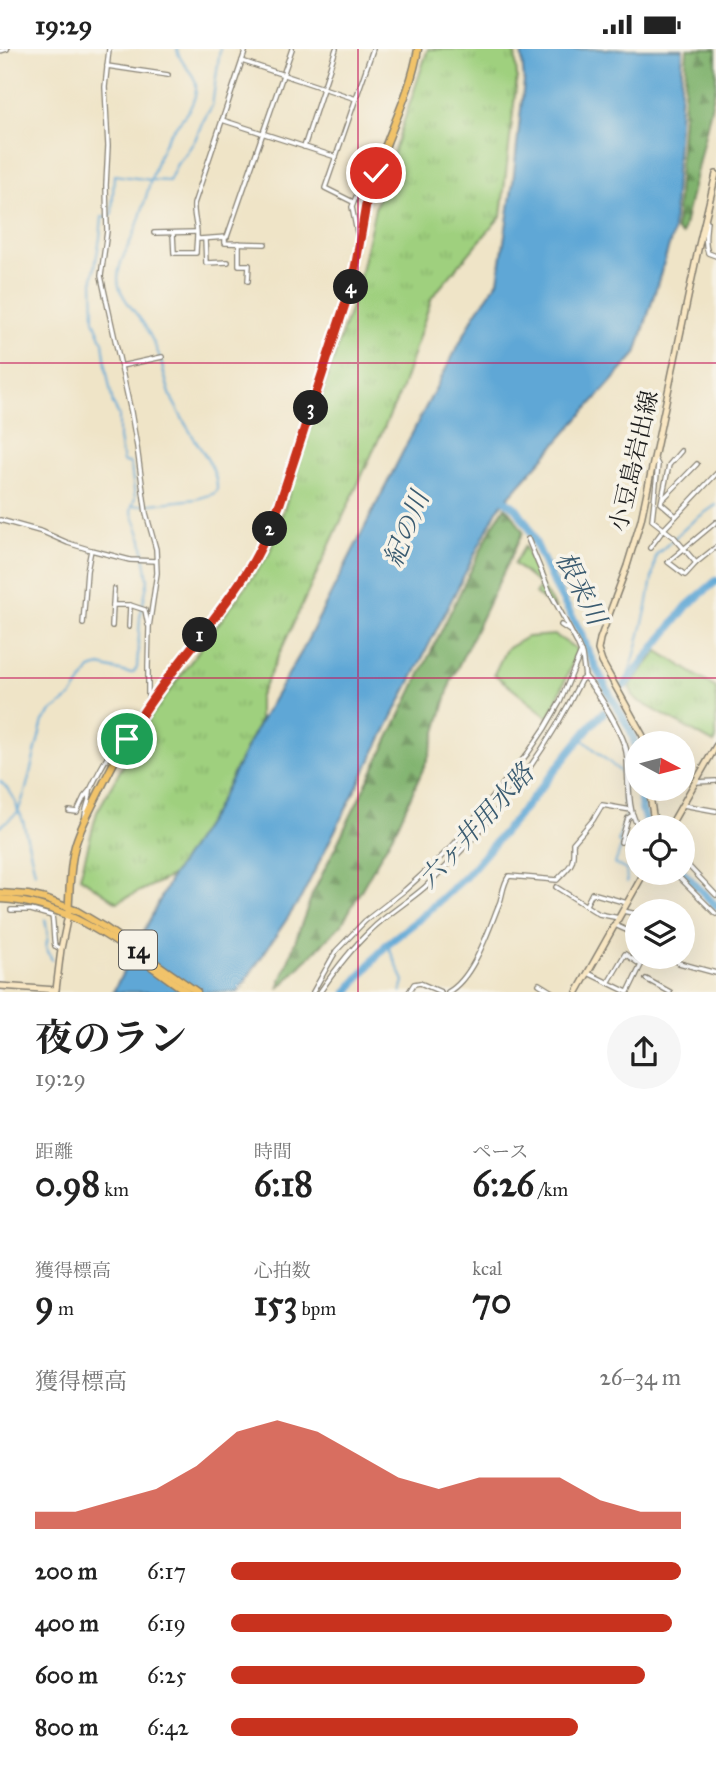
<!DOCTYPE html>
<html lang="ja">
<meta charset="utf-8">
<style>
:root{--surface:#fff;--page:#f6f6f6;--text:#222;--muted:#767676;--accent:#c8321e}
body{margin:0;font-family:"IM FELL Great Primer","Noto Serif JP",serif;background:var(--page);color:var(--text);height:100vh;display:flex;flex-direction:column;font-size:26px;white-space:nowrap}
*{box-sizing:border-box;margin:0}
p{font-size:23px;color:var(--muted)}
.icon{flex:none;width:38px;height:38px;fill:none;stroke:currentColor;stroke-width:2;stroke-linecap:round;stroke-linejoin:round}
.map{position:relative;height:943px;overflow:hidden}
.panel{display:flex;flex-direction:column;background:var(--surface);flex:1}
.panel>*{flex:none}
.needle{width:46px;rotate:97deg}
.buttons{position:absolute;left:625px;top:682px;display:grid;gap:14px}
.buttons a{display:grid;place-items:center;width:70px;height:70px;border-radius:50%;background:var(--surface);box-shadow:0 7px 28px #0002;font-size:35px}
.pin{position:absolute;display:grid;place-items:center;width:60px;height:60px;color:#fff;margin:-30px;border:4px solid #fff;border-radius:50%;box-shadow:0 2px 7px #0007}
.km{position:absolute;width:35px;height:35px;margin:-18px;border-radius:50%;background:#222;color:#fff;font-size:19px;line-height:35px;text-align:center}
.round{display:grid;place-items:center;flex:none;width:74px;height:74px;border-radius:37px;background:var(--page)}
.headline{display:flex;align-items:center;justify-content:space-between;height:119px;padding:0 35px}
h1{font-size:38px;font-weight:700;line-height:52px}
.stats{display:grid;grid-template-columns:repeat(3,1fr);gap:10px;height:119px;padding:7px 35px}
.stats div{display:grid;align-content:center}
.stats b{font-size:35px;font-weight:700}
.stats small{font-size:19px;font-weight:400}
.stats p{font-size:19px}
.chart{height:196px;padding:14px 35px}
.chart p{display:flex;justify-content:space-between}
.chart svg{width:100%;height:126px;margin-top:7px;fill:var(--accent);opacity:.7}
ul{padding:0 35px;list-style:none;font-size:23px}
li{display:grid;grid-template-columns:112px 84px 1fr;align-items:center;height:52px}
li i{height:18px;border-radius:9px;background:var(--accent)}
.status{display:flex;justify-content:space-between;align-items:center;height:49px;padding:0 35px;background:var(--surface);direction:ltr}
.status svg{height:19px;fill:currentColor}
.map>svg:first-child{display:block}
.grass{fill:url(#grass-tufts);stroke:#5e764d;stroke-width:2}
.forest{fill:url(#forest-firs);stroke:#4e6744;stroke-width:2}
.park{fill:#9fd07e;stroke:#5e764d;stroke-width:2}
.water{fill:#5fa7d6;stroke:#3e6279;stroke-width:2}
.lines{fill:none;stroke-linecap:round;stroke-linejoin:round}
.stream{stroke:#5fa7d6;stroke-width:2}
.river{stroke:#5fa7d6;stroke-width:8}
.minor-casing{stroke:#868072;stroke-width:6}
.tertiary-casing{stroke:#868072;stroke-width:7}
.secondary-casing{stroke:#868072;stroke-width:8}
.primary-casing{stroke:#868072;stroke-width:9}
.minor{stroke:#fff;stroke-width:3.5}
.tertiary{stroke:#fff;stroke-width:4.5}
.secondary{stroke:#f9e7c3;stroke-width:5}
.primary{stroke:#f1c36a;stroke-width:6}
.route-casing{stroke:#fff;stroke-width:14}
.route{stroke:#c8321e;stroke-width:9}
.grid{fill:none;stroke:#c2185b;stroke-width:2;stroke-opacity:0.55}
.labels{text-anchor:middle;stroke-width:7;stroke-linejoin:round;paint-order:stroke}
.shield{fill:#f7f3e8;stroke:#5e5c59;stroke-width:2}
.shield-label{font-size:23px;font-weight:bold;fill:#1c1c1c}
.street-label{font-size:24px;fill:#1c1c1c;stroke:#f7f3e8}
.water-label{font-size:26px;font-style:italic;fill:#3a5b70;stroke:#f7f3e8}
</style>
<div class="status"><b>19:29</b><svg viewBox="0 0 49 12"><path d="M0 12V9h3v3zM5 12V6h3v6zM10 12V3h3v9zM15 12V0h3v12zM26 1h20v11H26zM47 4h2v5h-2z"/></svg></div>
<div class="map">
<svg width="716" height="943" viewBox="0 0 716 943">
<defs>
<pattern id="grass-tufts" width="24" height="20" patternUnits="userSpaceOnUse" patternTransform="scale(1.75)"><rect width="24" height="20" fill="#9fd07e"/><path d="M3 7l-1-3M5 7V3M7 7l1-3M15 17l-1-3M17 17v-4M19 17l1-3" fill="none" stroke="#88b26c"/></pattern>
<pattern id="forest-firs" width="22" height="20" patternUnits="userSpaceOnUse" patternTransform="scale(1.75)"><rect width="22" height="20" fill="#7fb26d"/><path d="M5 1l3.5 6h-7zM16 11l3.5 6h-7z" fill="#679059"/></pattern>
</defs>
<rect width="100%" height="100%" fill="#f7f3e8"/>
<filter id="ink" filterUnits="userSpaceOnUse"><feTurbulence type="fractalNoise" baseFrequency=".0143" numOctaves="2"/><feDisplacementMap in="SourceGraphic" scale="14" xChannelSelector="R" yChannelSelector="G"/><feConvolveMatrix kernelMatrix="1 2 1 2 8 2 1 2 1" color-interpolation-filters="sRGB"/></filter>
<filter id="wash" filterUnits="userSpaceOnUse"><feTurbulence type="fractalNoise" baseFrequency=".00686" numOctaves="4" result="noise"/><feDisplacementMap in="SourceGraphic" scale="28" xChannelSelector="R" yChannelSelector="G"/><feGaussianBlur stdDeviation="1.57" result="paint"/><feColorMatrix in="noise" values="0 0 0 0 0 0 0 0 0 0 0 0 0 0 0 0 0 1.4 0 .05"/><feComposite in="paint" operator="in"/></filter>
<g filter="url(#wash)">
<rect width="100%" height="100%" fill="#efe4c7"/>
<g class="grass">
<polygon points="428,0 515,0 517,29 501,167 432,248 401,342 259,649 259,673 214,763 172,827 117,853 80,828 97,763 149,670 269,505 358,236 375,159"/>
<polygon points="658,602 716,639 716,690 714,694 635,650 629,637"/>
</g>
<g class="forest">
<polygon points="687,0 716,0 716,37 682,186 676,181"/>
<polygon points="505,458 513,466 523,483 451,632 429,707 398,776 342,875 278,940 312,846 493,476"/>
</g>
<g class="park">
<polygon points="525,497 541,537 556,560 535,545 541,537 514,515"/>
<polygon points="555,586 578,601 549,669 494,625 506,600 527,588"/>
</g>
<polygon class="water" points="521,0 683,0 673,184 636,305 497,461 301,849 238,943 113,943 172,827 214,763 257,678 302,602 420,369 475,265 498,232 513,133 524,32"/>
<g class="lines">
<g class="stream">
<path d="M 133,457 L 196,450 L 213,445 L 217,442 C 218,423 206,408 197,394 C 188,380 180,366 173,352 C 166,337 164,321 159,306 C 155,296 150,286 145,277 C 137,264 123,252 119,237 C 114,217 131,195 137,177 C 147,149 152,118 166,91 C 176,73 197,60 196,37 C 196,24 179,15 177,0"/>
<polyline points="624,637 634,609 647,558 656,506 693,472 716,456"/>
<polyline points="581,689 623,725 623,752 627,762 618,793 622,795 615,815 626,821 627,833"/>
<path d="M 0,732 C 10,742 16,749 18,763 L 20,764 L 23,772 L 35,823"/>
<polyline points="0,778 18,763 26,740 43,672 52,662 71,648 90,620 100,617 128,624 133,624 137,619 140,568 148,531 142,491 131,461 135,449 131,417 129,414 123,413 119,389 119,366 113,355 107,324 103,293 94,271 93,229 100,189 102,168 110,167 112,165 114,126 151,131 169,132 177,115 187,103 195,91 202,74 212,57 220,0"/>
<polyline points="45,870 48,888 46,898 52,911"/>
<polyline points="387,895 404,932 401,943"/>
</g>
<g class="river">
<polyline points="499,447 517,460 528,477 552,531 583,588 589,605 611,648 631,682 636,699 637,710"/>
<polyline points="624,637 687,557 716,532"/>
<polyline points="639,740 642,760 648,779"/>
<polyline points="682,822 716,857"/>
<polyline points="347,943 387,895 418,871 465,828 523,761 593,674 603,664"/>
</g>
</g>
</g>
<g filter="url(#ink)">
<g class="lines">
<g class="minor-casing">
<g id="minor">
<polyline points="109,0 105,38 108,97 106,136 107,182 101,227 131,363 137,398 146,464 156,500 157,524 149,578 148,617 148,647 151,651"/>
<polyline points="0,2 7,0"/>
<polyline points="242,12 356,50"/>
<polyline points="107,17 168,26"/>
<polyline points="222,71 336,108"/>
<polyline points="304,98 336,0"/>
<polyline points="353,153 325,139 373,0"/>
<path d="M 707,172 C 706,183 704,194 708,204 L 716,207"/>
<polyline points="154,184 196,183"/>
<path d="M 173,184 L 174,204 L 196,204 C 196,197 197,191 197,185 C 197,175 193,166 194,155 L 246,0"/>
<polyline points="198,189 199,190 227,188 292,0"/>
<polyline points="225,189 225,194 265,195"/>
<polyline points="205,190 206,214 228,213"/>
<polyline points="360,190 358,189 352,158 365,125 382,98 386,98"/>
<polyline points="239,194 239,216 249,216 248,232"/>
<polyline points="121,317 162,308"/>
<polyline points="655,410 658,416 652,471 674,488 696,514"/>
<polyline points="664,449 697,415"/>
<polyline points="676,467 661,454 669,416 681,402"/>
<polyline points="0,471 43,483 68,494 91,501 130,511 156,512"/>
<polyline points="716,473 668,513 685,526 696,514 716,498"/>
<polyline points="650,499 664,480 716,425"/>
<polyline points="113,556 114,540"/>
<polyline points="83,575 87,522 91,501"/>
<polyline points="561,576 570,582"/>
<polyline points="112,577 113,556 130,556"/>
<polyline points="129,578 130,556 145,561 148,576"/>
<polyline points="696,733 716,732"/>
<path d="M 90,741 C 98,725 110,697 126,690"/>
<polyline points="683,756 716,762"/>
<path d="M 69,762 L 77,763 L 84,748 L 90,741 C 91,751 84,760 85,770"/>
<polyline points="621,793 628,769 633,766"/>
<polyline points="682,810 716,846"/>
<polyline points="675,824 716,865"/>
<polyline points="556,838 599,865 619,869"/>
<polyline points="586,856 592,844 627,854"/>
<path d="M 11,861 L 31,861 L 52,867 C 54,877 53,888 55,897 L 61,900"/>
<polyline points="623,862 637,865"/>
<polyline points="615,876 637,886"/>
<polyline points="671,908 679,914 716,924"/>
<polyline points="588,924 627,943"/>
<polyline points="646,930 670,943"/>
<polyline points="608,934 625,905 641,916 646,908"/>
<polyline points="539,935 552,943"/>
<polyline points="313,943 336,902 365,872 405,841 437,812 455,794 528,704 545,679 560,653 581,603"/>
<path d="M 320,943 C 335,921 352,899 371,881 C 387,865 408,853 425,838 C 489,778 543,710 581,631 L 585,628 L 582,606 L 577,594 L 549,541 L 528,490"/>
<polyline points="409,943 414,935 420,934 441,943"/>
<path d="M 448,943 C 474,929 489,879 500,853 C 503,844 503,835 509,827 L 557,831 C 572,815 574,817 573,794 L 593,771 L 602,756 L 631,761 L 638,779"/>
<polyline points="628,943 641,916"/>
</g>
</g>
<g class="tertiary-casing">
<path id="tertiary" d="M 585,628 C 598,643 625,687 627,706 C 629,724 627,743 631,761"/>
</g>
<g class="secondary-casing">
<g id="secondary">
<polyline points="645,695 643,687 602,613 598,601 600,590 627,517 641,471 699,196 716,125"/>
<polyline points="649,740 653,766 659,779"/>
<polyline points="669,779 716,697"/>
<polyline points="0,937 56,941 61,900 68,866"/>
<polyline points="577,943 644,824"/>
</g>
</g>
<g class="primary-casing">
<g id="primary">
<polyline points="0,844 28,846 45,850 77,862 104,878 197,943"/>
<path d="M 0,850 C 75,854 128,902 187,943"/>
<path d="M 68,866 C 70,843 69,819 75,797 C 80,778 91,760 99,743 C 115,711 131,679 152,650 C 192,594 241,542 270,479 L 351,237 C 360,200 363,163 375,127 C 388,84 411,44 418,0"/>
</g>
</g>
<use href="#minor" class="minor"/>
<use href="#tertiary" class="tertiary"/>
<use href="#secondary" class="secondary"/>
<use href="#primary" class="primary"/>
</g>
</g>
<g class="lines" filter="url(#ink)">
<g class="route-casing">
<path id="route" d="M 127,690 C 162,628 213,578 250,518 C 263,497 271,476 280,454 L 351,237 L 356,214 L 366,156 L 376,124"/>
</g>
<use href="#route" class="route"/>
</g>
<path class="grid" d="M 358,0 L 358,943M 0,314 L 716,314M 0,629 L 716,629"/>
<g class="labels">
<rect class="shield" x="119" y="881.5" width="38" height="39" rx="5"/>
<g class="shield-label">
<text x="138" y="909">14</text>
</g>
<g class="street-label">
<text transform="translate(634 412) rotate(-77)" y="8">小豆島岩出線</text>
</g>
<g class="water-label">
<text transform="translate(406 480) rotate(-68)" y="9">紀の川</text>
<text transform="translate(581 539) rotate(63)" y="9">根来川</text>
<text transform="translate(476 777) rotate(-48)" y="9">六ヶ井用水路</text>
</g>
</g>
</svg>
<div class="buttons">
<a><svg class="needle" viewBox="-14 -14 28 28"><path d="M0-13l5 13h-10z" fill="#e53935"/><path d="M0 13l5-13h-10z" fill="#767676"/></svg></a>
<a><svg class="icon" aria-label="locate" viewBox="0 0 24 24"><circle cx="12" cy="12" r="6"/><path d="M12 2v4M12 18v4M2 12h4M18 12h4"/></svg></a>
<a><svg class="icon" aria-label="layers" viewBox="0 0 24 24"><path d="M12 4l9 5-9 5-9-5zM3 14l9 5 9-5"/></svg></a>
</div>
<div class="pin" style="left:127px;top:690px;background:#1e9e55"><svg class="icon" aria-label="arrive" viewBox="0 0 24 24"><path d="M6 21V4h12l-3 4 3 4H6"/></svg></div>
<div class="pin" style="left:376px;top:124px;background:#d93025"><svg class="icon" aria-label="check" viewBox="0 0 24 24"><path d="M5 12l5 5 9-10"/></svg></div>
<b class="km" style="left:200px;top:586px">1</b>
<b class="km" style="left:270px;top:480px">2</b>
<b class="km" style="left:311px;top:359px">3</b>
<b class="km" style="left:351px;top:238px">4</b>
</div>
<section class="panel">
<div class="headline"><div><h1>夜のラン</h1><p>19:29</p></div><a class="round"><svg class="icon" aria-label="share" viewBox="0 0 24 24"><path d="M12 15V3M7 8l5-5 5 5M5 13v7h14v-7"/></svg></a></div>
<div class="stats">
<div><p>距離</p><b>0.98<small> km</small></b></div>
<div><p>時間</p><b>6:18</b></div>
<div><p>ペース</p><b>6:26<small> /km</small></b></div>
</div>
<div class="stats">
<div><p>獲得標高</p><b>9<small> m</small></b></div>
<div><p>心拍数</p><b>153<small> bpm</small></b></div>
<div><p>kcal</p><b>70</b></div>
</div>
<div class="chart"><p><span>獲得標高</span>26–34 m</p>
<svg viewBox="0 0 160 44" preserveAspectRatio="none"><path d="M0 44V38L10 38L20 34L30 30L40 22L50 10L60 6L70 10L80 18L90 26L100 30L110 26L120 26L130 26L140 34L150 38L160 38V44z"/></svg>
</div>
<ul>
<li><b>200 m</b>6:17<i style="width:100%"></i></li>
<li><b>400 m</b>6:19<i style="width:98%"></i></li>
<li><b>600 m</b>6:25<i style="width:92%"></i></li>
<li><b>800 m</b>6:42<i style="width:77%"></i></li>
</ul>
</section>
